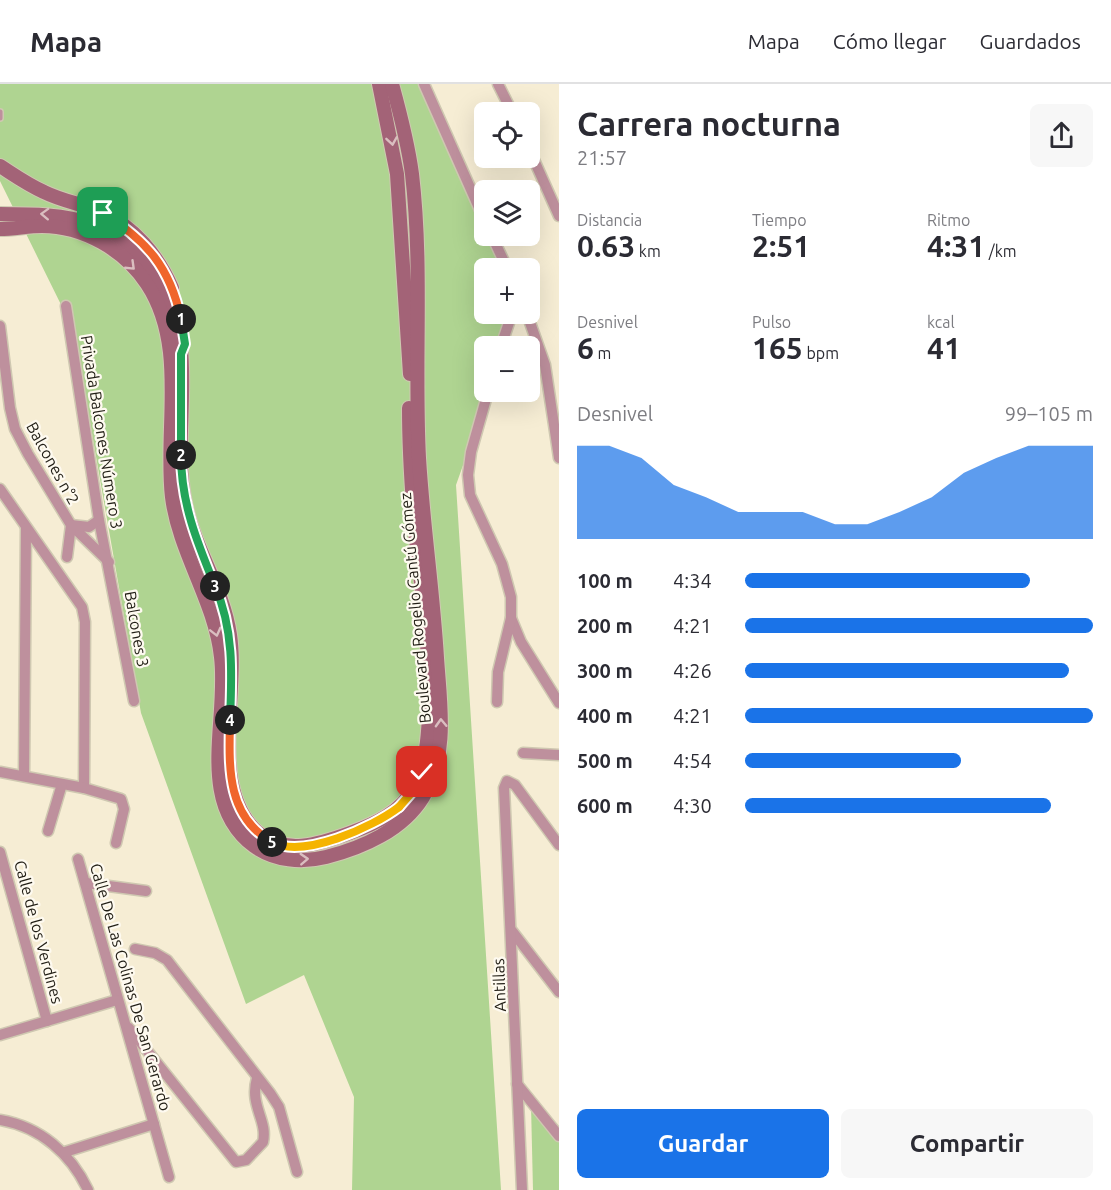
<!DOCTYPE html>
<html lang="es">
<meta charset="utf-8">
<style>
:root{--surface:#fff;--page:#f7f7f7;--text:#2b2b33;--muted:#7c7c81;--line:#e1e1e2;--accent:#1a73e8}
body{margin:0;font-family:Ubuntu,sans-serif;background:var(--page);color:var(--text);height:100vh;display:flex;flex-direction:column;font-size:22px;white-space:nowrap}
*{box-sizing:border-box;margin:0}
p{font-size:20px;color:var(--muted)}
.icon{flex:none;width:33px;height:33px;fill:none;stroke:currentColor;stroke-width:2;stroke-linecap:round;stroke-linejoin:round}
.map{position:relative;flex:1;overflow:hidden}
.panel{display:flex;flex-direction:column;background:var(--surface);width:552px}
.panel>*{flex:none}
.buttons{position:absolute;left:474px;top:18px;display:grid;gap:12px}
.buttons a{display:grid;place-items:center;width:66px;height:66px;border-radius:9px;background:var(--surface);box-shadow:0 6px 24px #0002;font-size:30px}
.pin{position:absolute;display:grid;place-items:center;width:51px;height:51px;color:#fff;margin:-26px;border-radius:12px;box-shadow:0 3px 9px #0006}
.km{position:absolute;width:30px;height:30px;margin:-15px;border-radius:50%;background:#222;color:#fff;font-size:16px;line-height:30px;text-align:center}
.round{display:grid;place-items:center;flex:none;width:63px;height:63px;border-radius:9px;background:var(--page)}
.head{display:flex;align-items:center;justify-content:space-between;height:102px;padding:0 18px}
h1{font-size:33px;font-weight:600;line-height:45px}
.stats{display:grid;grid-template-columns:repeat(3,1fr);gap:9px;height:102px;padding:6px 18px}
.stats div{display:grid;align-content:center}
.stats b{font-size:30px;font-weight:600}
.stats small{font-size:16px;font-weight:400}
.stats p{font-size:16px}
.chart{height:168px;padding:12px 18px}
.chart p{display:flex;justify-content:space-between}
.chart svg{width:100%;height:108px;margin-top:6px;fill:var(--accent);opacity:.7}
.cta{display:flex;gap:12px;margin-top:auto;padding:12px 18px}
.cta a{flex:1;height:69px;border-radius:9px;background:var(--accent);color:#fff;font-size:24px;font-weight:600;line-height:69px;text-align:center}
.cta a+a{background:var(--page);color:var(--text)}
ul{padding:0 18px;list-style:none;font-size:20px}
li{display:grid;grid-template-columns:96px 72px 1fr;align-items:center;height:45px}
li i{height:15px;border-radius:8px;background:var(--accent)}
header{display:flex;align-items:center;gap:36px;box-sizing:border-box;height:84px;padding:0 30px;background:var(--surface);border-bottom:2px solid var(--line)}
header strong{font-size:28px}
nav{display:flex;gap:33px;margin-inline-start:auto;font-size:21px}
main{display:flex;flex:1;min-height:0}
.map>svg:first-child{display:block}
.green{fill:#afd491}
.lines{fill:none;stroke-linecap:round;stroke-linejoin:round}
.service-casing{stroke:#cfc8b1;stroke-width:8}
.minor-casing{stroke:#cfc8b1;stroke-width:13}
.secondary-casing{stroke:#cfc8b1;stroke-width:16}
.service{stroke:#be909d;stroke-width:5}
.minor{stroke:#be909d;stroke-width:10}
.secondary{stroke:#a36377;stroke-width:14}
.oneway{stroke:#dabec0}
.split-1-casing{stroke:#fff;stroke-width:12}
.split-2-casing{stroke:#fff;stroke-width:12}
.split-3-casing{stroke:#fff;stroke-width:12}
.split-4-casing{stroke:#fff;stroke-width:12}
.split-5-casing{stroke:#fff;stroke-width:12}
.split-6-casing{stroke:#fff;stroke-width:12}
.split-7-casing{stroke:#fff;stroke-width:12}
.split-1{stroke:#f0652b;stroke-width:8}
.split-2{stroke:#22a559;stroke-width:8}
.split-3{stroke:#22a559;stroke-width:8}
.split-4{stroke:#22a559;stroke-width:8}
.split-5{stroke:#f0652b;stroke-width:8}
.split-6{stroke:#f5b400;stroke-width:8}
.split-7{stroke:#f5b400;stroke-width:8}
.labels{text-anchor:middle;stroke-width:4.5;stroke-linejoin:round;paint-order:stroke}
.street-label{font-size:16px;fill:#201d14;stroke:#fefaf0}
</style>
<header>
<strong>Mapa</strong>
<nav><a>Mapa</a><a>Cómo llegar</a><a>Guardados</a></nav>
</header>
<main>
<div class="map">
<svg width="559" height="1106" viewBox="0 0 559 1106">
<rect width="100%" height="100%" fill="#f6edd4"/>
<g class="green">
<polygon points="0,0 419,0 484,137 484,152 491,152 507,184 484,184 484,230 515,230 504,262 484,262 484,308 489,308 456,401 501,1106 352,1106 354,1013 304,891 246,920 141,629 74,247 0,97"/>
<polygon points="531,1021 559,1058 559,1106 533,1106"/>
</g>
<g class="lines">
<g class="service-casing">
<polyline id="service" points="0,28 0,34"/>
</g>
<g class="minor-casing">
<g id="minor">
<polyline points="424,0 484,135"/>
<polyline points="498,0 512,28"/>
<polyline points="530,67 559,132"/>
<polyline points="492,152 507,184"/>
<polyline points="66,222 99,436 134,617"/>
<polyline points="527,230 545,281 559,374"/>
<polyline points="0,242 10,324 15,345 28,370 71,441 109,478"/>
<polyline points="501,262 512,230"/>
<polyline points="488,308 471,368 468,391 470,411 502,480 511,513 511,534 521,558 559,619"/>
<polyline points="0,405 82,523 85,538 84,704"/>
<polyline points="67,473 71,441 89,443 99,436"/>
<polyline points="497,618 498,588 511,534"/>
<polyline points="523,669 559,671"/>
<polyline points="0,688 84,704 121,715 124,725 116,759"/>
<polyline points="24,692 26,444"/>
<polyline points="48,747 62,700"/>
<polyline points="0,768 47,937"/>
<polyline points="78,775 169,1093"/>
<polyline points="86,799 146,807"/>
<polyline points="512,847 559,908"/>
<polyline points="135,865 155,869 167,876 270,1009 279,1023 297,1088"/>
<path d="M 129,944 L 236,1078 L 246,1076 L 263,1058 C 268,1036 249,1022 257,994"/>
<polyline points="0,951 117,916"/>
<polyline points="517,1000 559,1052"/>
<path d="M 0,1036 C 41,1043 71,1070 88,1106"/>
<polyline points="65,1068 154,1040"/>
<polyline points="522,1106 504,704 507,697 515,701 559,761"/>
</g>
</g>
<g class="secondary-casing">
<g id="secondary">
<polyline points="379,0 397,90 410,290"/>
<path d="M 0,82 C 14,91 28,101 44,108 C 62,117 82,120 101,128 C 134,142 158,172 172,204"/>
<path d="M 0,130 C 68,130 121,133 161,198 C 199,262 172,344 184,413 C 192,462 223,502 230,551 C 239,611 208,703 257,748 C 284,772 320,760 350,749 C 375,740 401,728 414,704 C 443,654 423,515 416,456 C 412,412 409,368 409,324"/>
<path d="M 0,145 C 14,145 28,142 42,142 C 83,142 125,166 147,200 C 188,262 164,345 172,413 C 179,469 215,517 221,573 C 229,635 195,718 254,762 C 275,777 302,779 326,773 C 362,764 403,746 423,713 C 449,670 440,620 437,574 C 433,507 423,441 419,374 C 414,279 423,184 412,90 C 408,60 400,29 392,0"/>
</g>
</g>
<use href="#service" class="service"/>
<use href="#minor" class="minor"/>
<use href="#secondary" class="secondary"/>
</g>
<defs><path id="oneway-chevron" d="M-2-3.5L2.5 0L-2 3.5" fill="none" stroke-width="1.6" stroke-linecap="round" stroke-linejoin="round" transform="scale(1.5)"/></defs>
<g class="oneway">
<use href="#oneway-chevron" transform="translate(392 57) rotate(81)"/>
<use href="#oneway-chevron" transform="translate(45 130) rotate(-178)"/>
<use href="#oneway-chevron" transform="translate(131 182) rotate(44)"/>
<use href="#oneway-chevron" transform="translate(216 548) rotate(76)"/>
<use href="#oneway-chevron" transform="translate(441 639) rotate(-92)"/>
<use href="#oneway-chevron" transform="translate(304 775) rotate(-3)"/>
</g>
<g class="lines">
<g class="split-1-casing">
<path id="split-1" d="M 103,129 C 147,157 170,183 181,235"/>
</g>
<g class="split-2-casing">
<polyline id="split-2" points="181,371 181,270 185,260 181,235"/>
</g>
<g class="split-3-casing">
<path id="split-3" d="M 181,371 C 181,419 197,458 215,502"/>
</g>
<g class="split-4-casing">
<path id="split-4" d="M 215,502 C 234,546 232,589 230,636"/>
</g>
<g class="split-5-casing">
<path id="split-5" d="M 230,636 C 229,682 226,732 272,758"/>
</g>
<g class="split-6-casing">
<path id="split-6" d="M 272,758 C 303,775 373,743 399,723"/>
</g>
<g class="split-7-casing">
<polyline id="split-7" points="399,723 413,707 422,688"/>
</g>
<use href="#split-1" class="split-1"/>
<use href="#split-2" class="split-2"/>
<use href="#split-3" class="split-3"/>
<use href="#split-4" class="split-4"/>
<use href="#split-5" class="split-5"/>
<use href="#split-6" class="split-6"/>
<use href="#split-7" class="split-7"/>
</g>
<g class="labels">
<g class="street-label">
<text transform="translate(102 348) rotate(81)" y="6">Privada Balcones Número 3</text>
<text transform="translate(53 379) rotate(61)" y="6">Balcones n°2</text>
<text transform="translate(415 524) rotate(-95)" y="6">Boulevard Rogelio Cantú Gómez</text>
<text transform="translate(137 545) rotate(80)" y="6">Balcones 3</text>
<text transform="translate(39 848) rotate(75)" y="6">Calle de los Verdines</text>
<text transform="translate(499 901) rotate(-92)" y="6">Antillas</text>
<text transform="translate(131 903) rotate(74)" y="6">Calle De Las Colinas De San Gerardo</text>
</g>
</g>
</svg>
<div class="buttons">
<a><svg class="icon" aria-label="locate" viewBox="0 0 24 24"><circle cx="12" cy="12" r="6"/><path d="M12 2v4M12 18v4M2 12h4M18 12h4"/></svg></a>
<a><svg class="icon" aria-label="layers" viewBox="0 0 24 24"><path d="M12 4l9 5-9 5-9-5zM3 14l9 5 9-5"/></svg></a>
<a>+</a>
<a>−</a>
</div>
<div class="pin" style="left:103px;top:129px;background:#1e9e55"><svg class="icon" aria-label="arrive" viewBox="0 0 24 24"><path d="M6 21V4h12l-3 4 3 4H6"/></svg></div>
<div class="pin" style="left:422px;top:688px;background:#d93025"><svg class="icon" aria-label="check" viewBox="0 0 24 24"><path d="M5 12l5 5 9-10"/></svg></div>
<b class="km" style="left:181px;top:235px">1</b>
<b class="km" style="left:181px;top:371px">2</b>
<b class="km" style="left:215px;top:502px">3</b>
<b class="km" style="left:230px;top:636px">4</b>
<b class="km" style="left:272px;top:758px">5</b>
</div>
<section class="panel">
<div class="head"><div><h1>Carrera nocturna</h1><p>21:57</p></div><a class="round"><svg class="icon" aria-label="share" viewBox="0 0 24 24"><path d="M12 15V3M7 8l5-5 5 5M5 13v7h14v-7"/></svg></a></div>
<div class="stats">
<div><p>Distancia</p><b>0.63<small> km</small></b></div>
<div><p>Tiempo</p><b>2:51</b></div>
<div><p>Ritmo</p><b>4:31<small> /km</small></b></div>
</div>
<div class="stats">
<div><p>Desnivel</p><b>6<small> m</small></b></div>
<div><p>Pulso</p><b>165<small> bpm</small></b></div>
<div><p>kcal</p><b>41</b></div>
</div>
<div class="chart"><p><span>Desnivel</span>99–105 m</p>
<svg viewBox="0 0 160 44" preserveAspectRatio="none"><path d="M0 44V6L10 6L20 11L30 22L40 27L50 33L60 33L70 33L80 38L90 38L100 33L110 27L120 17L130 11L140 6L150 6L160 6V44z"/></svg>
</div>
<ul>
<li><b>100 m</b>4:34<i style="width:82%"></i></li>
<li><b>200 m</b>4:21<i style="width:100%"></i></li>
<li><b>300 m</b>4:26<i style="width:93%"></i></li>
<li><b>400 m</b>4:21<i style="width:100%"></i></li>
<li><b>500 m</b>4:54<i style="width:62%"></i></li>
<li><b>600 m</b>4:30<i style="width:88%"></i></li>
</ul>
<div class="cta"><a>Guardar</a><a>Compartir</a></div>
</section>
</main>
